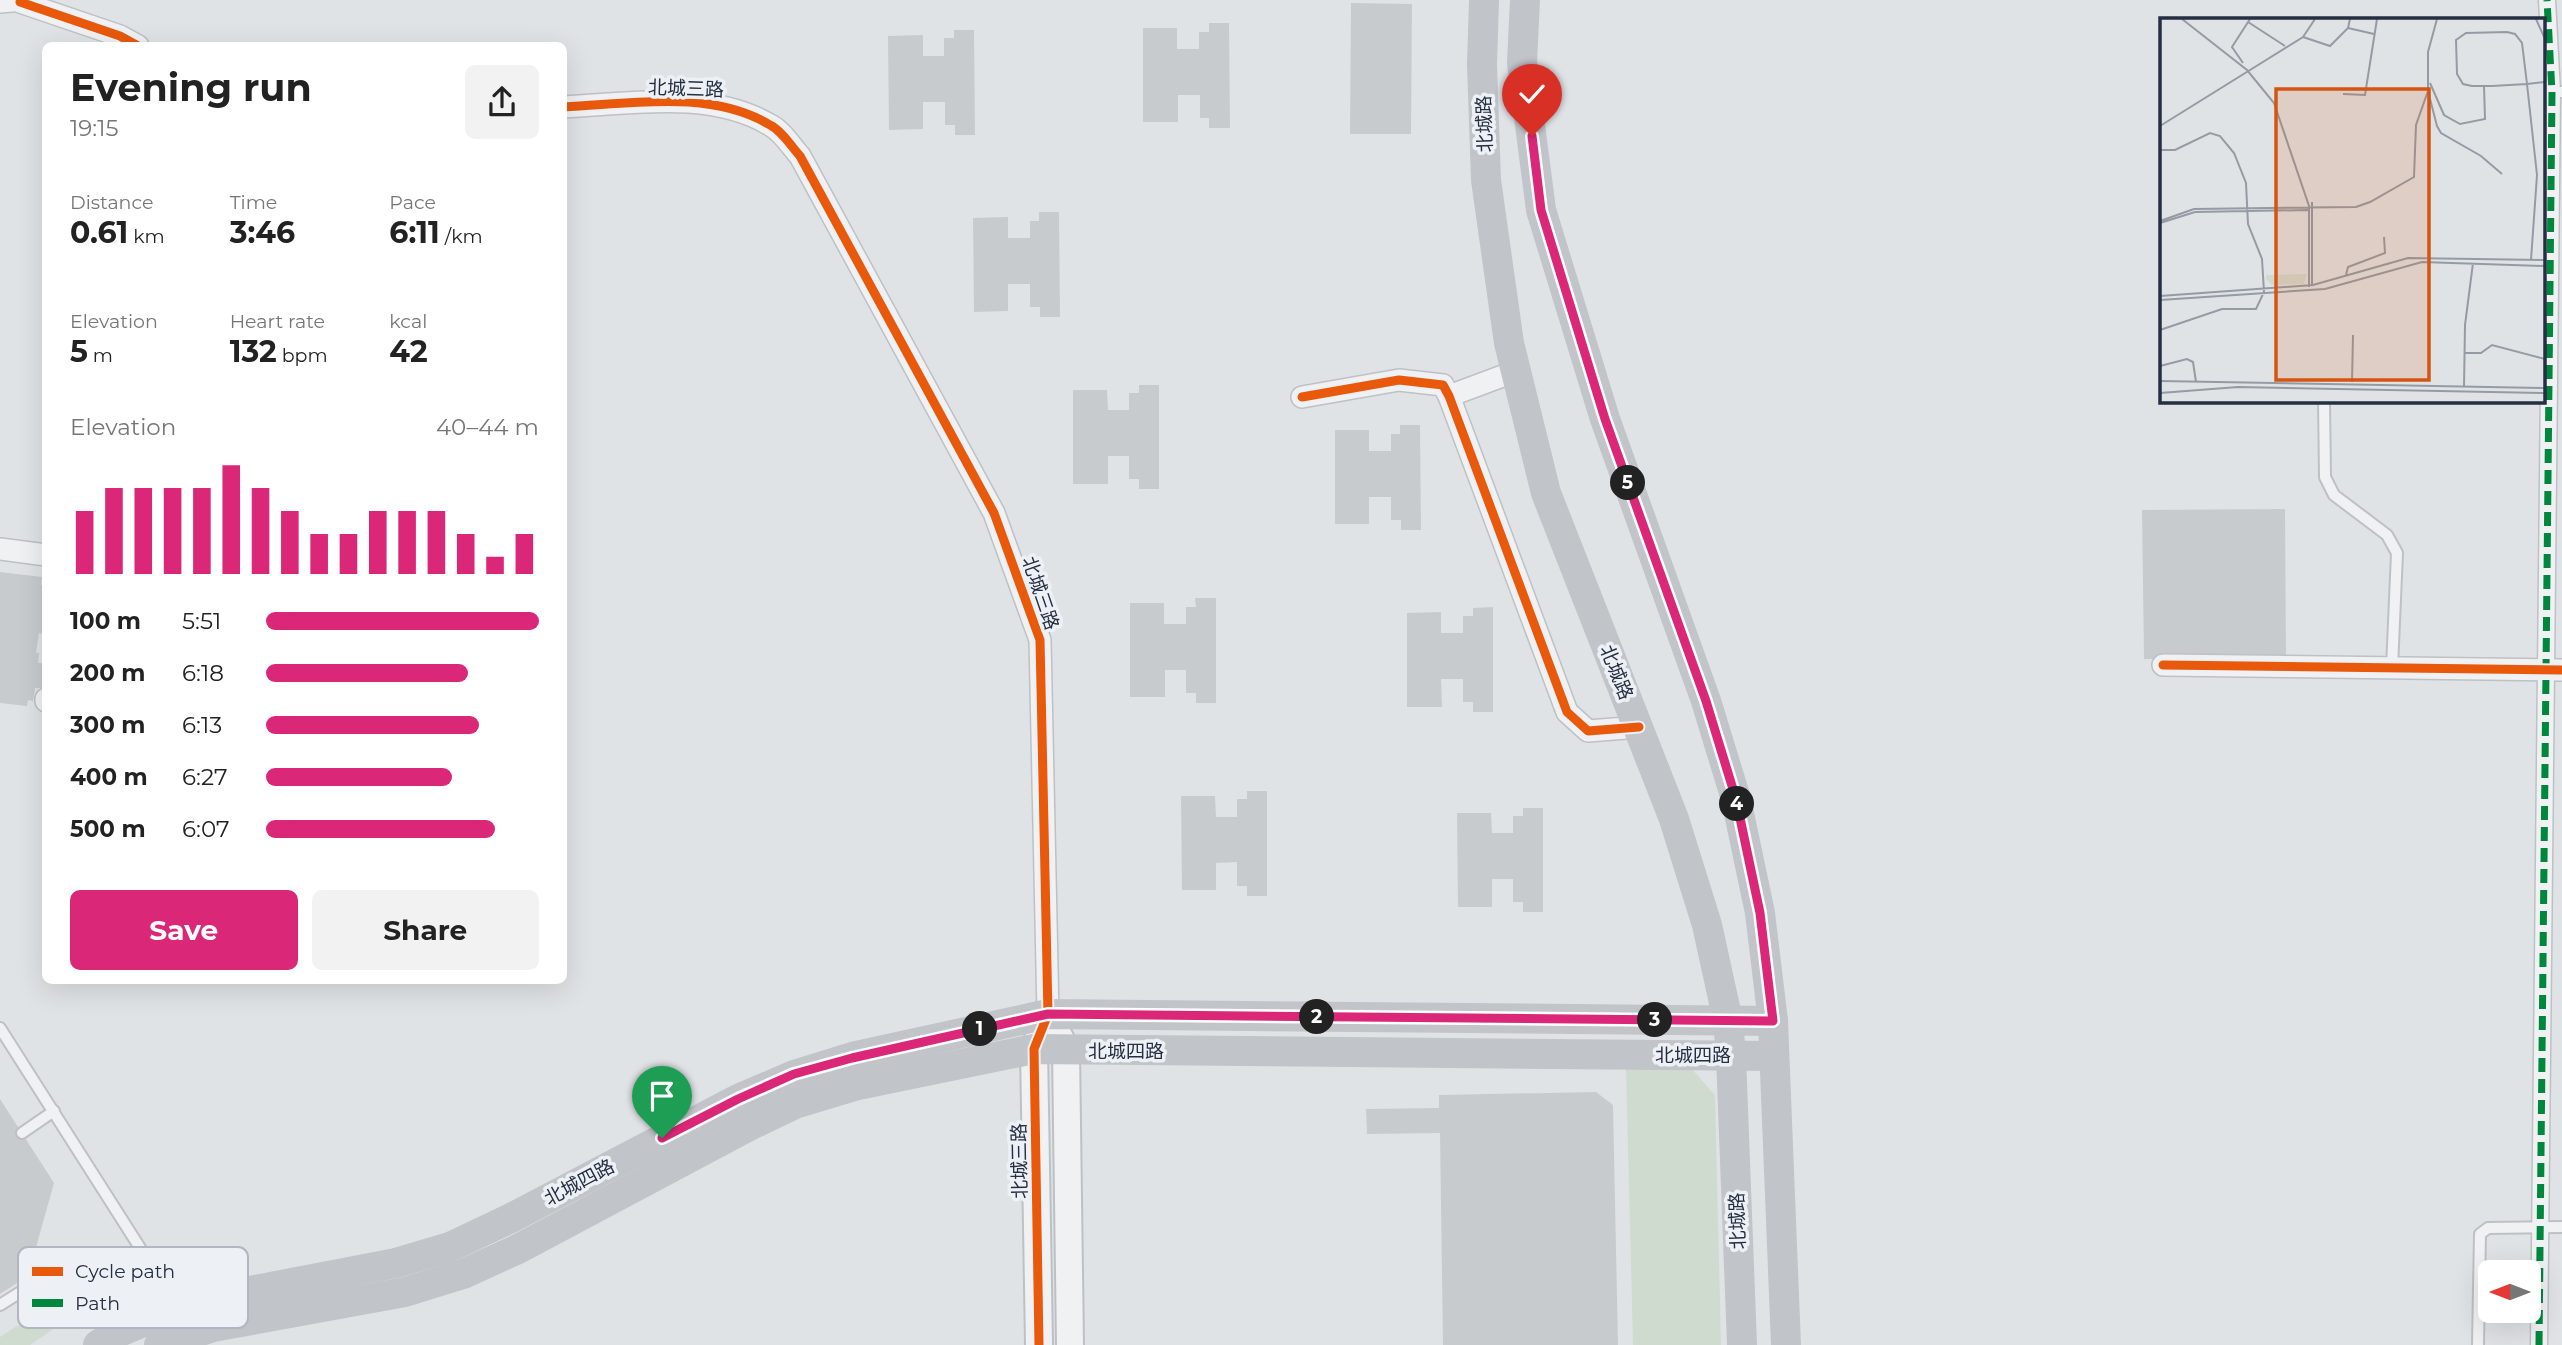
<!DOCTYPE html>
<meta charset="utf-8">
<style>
:root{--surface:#fff;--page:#f2f2f2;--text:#222;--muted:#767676;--accent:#db2777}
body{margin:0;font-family:Montserrat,"Noto Sans SC",sans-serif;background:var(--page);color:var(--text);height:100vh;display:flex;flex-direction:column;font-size:26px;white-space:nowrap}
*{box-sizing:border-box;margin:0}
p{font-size:23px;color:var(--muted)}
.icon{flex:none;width:38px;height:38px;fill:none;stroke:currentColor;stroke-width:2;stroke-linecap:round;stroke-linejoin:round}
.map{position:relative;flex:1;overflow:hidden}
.side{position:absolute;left:42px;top:42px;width:525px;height:942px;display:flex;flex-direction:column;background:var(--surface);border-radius:10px;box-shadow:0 7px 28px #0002}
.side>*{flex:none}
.needle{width:46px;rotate:270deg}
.controls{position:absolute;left:2478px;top:1260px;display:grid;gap:14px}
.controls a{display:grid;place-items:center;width:63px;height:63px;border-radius:10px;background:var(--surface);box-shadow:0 7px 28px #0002;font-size:35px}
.pin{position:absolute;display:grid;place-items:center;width:60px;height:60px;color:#fff;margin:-72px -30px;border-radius:50% 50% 50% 0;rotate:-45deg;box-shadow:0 0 7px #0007}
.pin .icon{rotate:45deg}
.km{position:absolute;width:35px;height:35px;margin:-18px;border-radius:50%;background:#222;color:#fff;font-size:19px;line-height:35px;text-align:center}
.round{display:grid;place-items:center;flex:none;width:74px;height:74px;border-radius:10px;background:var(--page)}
.head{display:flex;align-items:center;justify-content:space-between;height:119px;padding:0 28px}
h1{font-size:38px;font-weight:700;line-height:52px}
.figures{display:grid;grid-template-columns:repeat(3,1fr);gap:10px;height:119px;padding:7px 28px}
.figures div{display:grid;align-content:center}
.figures b{font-size:30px;font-weight:700}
.figures small{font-size:19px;font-weight:400}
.figures p{font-size:19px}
.chart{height:196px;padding:14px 28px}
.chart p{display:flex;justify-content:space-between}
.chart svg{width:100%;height:126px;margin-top:7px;stroke:var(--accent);stroke-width:6}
.primary-button{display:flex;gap:14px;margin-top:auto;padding:14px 28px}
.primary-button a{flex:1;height:80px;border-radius:10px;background:var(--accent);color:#fff;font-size:28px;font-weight:700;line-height:80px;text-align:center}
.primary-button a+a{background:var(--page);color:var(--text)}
ul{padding:0 28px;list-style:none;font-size:23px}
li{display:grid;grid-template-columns:112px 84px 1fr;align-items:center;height:52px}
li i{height:18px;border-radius:9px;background:var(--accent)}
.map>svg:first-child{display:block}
.green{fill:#d0dbcf}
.building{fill:#c8cbce}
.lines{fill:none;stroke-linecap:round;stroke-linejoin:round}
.service-casing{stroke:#bec1c4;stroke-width:14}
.pedestrian-casing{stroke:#bec1c4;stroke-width:19}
.minor-casing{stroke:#bec1c4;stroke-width:24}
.tertiary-casing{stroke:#bec1c4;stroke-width:30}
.service{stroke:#eff1f3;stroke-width:10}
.pedestrian{stroke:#eff1f3;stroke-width:16}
.minor{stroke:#eff1f3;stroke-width:21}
.tertiary{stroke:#eff1f3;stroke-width:26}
.secondary{stroke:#c1c4c9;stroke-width:30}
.quiet{stroke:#00873e;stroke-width:7;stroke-dasharray:14 7;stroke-linecap:butt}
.cycleway-casing{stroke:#edf1f6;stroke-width:13}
.cycleway{stroke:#e8590c;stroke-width:9}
.route-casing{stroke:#fff;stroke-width:14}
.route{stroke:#db2777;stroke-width:9}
.labels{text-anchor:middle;stroke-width:7;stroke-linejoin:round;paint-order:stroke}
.street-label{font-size:19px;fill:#252f41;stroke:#edf1f6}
.inset-road{fill:none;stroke:#959ba4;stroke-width:2}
.view{fill:#d45511;fill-opacity:0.15;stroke:#d45511;stroke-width:3.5}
.inset-edge{fill:none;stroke:#252f41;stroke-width:3.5}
.key{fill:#edf1f6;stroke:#b1b7c0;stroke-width:2}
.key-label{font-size:19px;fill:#252f41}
</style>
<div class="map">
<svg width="2562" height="1345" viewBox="0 0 2562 1345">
<rect width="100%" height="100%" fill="#e0e3e6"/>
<g class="green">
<polygon points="1690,1067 1715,1095 1721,1345 1633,1345 1626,1069"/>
<polygon points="92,1277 132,1286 62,1323 30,1345 0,1345 0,1337"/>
</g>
<g class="building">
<polygon points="1351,3 1412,4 1411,134 1350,134"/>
<polygon points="1209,23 1229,23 1230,128 1209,128 1209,118 1200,118 1200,95 1178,95 1178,122 1143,122 1143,28 1177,28 1177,49 1199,49 1199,32 1209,32"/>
<polygon points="954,30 974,30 975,135 955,135 955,125 945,125 945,102 923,102 923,129 889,130 888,36 923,35 923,56 944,56 944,38 954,38"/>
<polygon points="1039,212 1059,212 1060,317 1040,317 1040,307 1030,307 1030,284 1008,284 1008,311 974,312 973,218 1008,217 1008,238 1030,238 1030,221 1039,221"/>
<polygon points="1139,385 1159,385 1159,489 1139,489 1139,479 1129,479 1129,456 1108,456 1108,484 1073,484 1073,390 1107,390 1108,410 1129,410 1129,393 1139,393"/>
<polygon points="1400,425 1420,425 1421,530 1401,530 1401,520 1391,520 1391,497 1369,497 1369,524 1335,524 1335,430 1369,430 1369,451 1391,451 1391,434 1400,434"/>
<polygon points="2285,509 2286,658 2144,659 2142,510"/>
<polygon points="0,572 42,577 41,585 46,585 46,622 42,634 39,633 36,653 39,653 38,663 45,663 42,688 35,688 33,701 28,700 27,706 0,703"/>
<polygon points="1195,598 1216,598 1216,703 1196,703 1196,693 1186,693 1186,670 1165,670 1165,697 1130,697 1130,603 1164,603 1164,624 1186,624 1186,607 1196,607"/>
<polygon points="1493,607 1493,712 1473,712 1473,702 1463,702 1463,679 1441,679 1442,707 1407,707 1407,613 1441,612 1441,633 1463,633 1463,616 1473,616 1473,608"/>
<polygon points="1247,791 1267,791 1267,896 1247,896 1247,886 1237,886 1237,862 1216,863 1216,890 1182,890 1181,796 1215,796 1216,817 1237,817 1237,799 1247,799"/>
<polygon points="1523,808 1543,808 1543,912 1523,912 1523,902 1513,902 1513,879 1492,879 1492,907 1458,907 1457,813 1491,813 1492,833 1513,833 1513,816 1523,816"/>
<polygon points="1596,1092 1613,1105 1618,1345 1443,1345 1440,1133 1367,1134 1366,1109 1439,1108 1439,1095"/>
<polygon points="0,1099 54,1183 28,1276 0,1294"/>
</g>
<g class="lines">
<g class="service-casing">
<g id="service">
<polyline points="2543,92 2562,92"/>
<polyline points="2324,401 2325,477 2334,495 2387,535 2397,553 2392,668"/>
<polyline points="0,1028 177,1306"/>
<polyline points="22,1133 54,1111"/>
<polyline points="0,1305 30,1286"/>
<polyline points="2478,1345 2480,1234 2488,1228 2562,1227"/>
</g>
</g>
<g class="pedestrian-casing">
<polyline id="pedestrian" points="2539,1345 2552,92 2547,0"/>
</g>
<g class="minor-casing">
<g id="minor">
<polyline points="0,2 24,0"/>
<polyline points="20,2 120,36 138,46"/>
<path d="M 564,107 C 630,104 710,89 770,125 C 782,131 791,146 800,156 L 994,513 L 1040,640 L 1048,1014"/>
<polyline points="1449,396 1516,371"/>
<polyline points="1302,397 1399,380 1443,385 1449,396 1567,712 1588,731 1639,727"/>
<polyline points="0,549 46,555"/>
<polyline points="2163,665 2562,670"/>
<polyline points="46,699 46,701"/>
</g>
</g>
<g class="tertiary-casing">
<g id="tertiary">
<polyline points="1048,1014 1066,1050 1070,1345"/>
<polyline points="1039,1345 1034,1049 1042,1029"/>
</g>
</g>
<use href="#service" class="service"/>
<use href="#pedestrian" class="pedestrian"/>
<use href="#minor" class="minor"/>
<use href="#tertiary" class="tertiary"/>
<g class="secondary">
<polyline points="1484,0 1482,65 1486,180 1509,343 1546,493 1674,819 1707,925 1728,1021 1731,1056 1742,1345"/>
<polyline points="1525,0 1522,63 1541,210 1605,419 1706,701 1736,799 1760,913 1773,1021 1786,1345"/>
<polyline points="98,1345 117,1333 165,1313 203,1300 396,1263 450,1247 511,1218 738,1099 794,1075 852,1057 1048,1014 1773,1021"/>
<polyline points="159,1345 213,1327 405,1292 463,1274 518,1249 749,1126 795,1104 858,1085 1034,1049 1773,1056"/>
</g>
<polyline class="quiet" points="2539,1345 2552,92 2547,0"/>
<g class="cycleway-casing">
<g id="cycleway">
<polyline points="20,2 120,36 138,46"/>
<path d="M 564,107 C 630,104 710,89 770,125 C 782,131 791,146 800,156 L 994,513 L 1040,640 L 1048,1014 L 1034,1049 L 1039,1345"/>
<polyline points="1302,397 1399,380 1443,385 1449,396 1567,712 1588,731 1639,727"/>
<polyline points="2163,665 2562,670"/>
</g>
</g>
<use href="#cycleway" class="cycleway"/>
</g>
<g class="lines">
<g class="route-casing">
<polyline id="route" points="662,1138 738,1099 794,1074 852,1058 1048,1014 1773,1021 1760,913 1736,799 1706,701 1605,419 1541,210 1532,136"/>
</g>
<use href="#route" class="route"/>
</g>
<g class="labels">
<g class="street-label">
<text transform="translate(686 88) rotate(2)" y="7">北城三路</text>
<text transform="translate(1484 124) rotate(-92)" y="7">北城路</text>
<text transform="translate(1041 593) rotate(71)" y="7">北城三路</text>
<text transform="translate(1617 672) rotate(68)" y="7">北城路</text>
<text x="1126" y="1058">北城四路</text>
<text x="1693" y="1062">北城四路</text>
<text transform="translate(1019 1161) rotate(-91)" y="7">北城三路</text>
<text transform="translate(579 1182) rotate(-28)" y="7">北城四路</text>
<text transform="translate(1737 1221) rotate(-92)" y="7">北城路</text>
</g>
</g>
<g transform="translate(2160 18)">
<rect width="385" height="385" fill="#e0e3e6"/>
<path d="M 147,256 L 144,266 L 112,267 L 106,261 L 106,257 Z" fill="#d0dbcf"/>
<path class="inset-road" d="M 22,1 L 87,52 L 114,85 L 149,188 L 149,269M 277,1 L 268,34 L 268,73 L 277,108 L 281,115 L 321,138 L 342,156M 376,1 L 385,21M 88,4 L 125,28M 188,10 L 214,16M 143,19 L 170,28 L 188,10 L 190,1M 83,45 L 72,29 L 90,1M 270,65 L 284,97 L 300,106 L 325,101 L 324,68M 183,76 L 205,77 L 217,1M 0,108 L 143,19 L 155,1M 0,132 L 15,132 L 50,115 L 60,118 L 74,135 L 86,165 L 88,206 L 102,241 L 104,274 L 96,291 L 62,291 L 0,312M 152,184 L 152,268M 0,203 L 34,191 L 196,189 L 210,184 L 254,159 L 256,107 L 268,73M 0,205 L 35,194 L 148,192M 371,242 L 377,157 L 367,66 L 362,25 L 355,16 L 347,14 L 306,15 L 296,22 L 297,56 L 303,66 L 312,68 L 332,68 L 367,66 L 385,64M 186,257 L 188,249 L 225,235 L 224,219M 0,278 L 153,267 L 248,240 L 385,242M 0,282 L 165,271 L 262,244 L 385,248M 305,335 L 321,335 L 332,327 L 385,341M 0,348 L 27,341 L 33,344 L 36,364M 0,363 L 385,370M 192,364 L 193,317M 304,369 L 305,307 L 313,245M 0,375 L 78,369 L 385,375"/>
<path class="view" d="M 116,71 L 269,71 L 269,362 L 116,362 Z"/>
<rect width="385" height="385" class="inset-edge"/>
</g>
<rect x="18" y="1247" width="230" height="81" rx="10" class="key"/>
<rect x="32" y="1267" width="31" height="9" fill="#e8590c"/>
<rect x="32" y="1299" width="31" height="8" fill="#00873e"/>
<g class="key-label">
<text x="75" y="1278">Cycle path</text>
<text x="75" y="1310">Path</text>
</g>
</svg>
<div class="controls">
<a><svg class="needle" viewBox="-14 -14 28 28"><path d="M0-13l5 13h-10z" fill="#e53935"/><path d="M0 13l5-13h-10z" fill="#767676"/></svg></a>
</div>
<div class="pin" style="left:662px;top:1138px;background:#1e9e55"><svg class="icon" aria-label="arrive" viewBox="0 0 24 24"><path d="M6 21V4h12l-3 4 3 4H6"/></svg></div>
<div class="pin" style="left:1532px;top:136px;background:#d93025"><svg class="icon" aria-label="check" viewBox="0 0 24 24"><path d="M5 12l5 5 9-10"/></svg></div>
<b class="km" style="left:980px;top:1029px">1</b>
<b class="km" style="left:1317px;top:1017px">2</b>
<b class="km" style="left:1655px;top:1020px">3</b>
<b class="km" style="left:1737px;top:804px">4</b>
<b class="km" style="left:1628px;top:483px">5</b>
<section class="side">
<div class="head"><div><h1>Evening run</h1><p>19:15</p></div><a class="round"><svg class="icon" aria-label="share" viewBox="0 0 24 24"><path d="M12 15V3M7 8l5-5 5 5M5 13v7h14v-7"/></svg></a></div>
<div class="figures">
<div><p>Distance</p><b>0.61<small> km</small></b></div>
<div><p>Time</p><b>3:46</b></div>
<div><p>Pace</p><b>6:11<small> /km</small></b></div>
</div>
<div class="figures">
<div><p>Elevation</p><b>5<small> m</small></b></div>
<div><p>Heart rate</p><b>132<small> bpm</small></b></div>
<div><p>kcal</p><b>42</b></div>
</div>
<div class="chart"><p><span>Elevation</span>40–44 m</p>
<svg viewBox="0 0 160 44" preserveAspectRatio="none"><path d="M5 44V22M15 44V14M25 44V14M35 44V14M45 44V14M55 44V6M65 44V14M75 44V22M85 44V30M95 44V30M105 44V22M115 44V22M125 44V22M135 44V30M145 44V38M155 44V30"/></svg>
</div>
<ul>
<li><b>100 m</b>5:51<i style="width:100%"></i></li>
<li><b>200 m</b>6:18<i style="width:74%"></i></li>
<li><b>300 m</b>6:13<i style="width:78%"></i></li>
<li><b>400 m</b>6:27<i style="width:68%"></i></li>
<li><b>500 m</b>6:07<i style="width:84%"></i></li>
</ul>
<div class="primary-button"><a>Save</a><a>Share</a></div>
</section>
</div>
